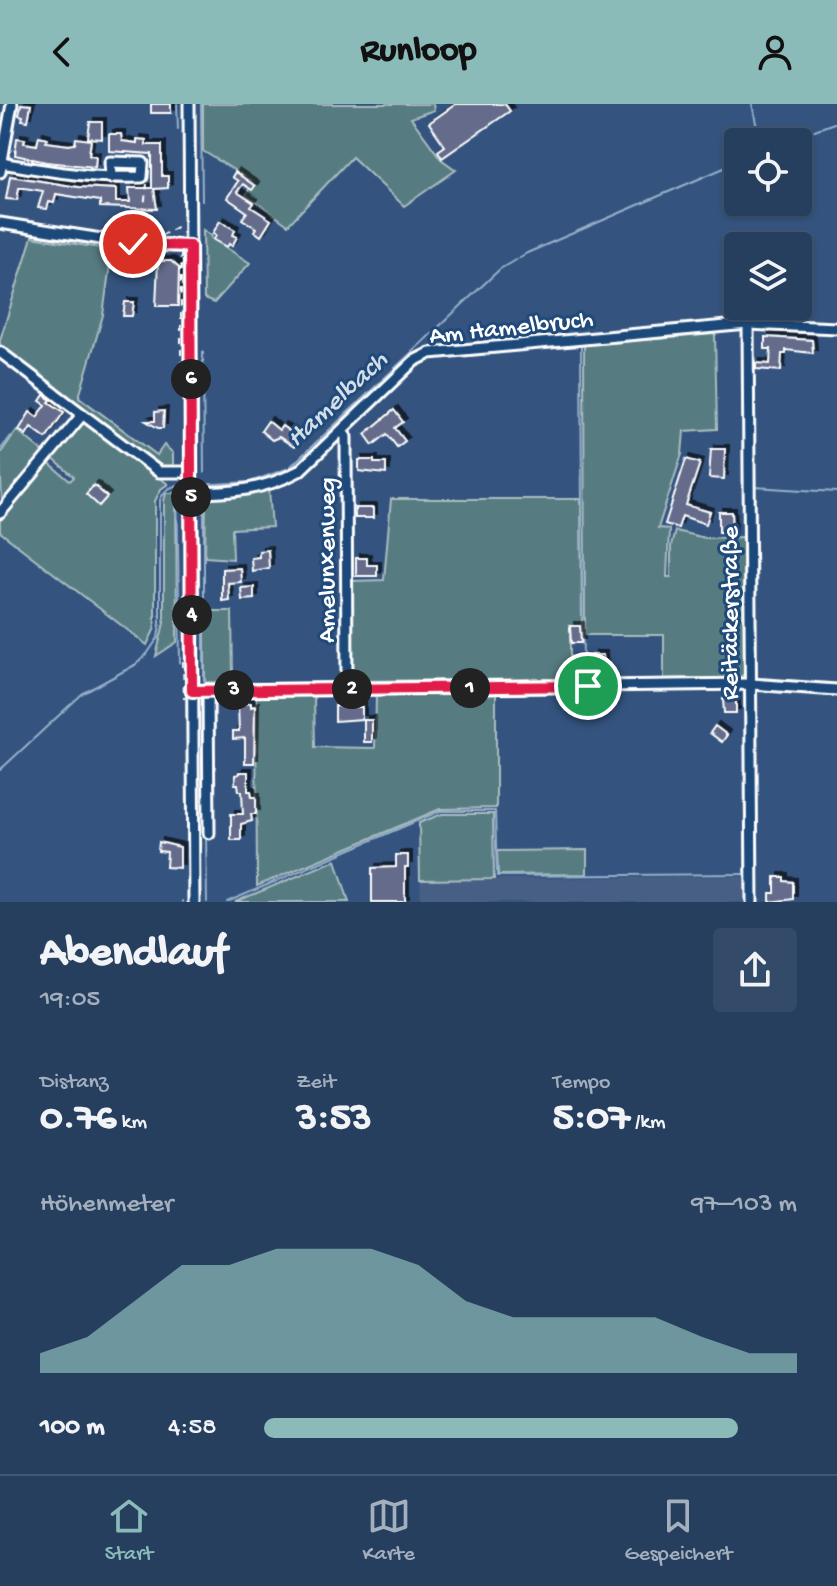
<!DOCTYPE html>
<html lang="de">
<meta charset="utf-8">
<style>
:root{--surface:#273f5f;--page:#334a68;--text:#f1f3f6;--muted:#a4afbd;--line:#435874;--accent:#8bbbb9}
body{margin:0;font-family:"Gochi Hand",sans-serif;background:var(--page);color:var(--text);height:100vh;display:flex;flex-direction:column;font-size:30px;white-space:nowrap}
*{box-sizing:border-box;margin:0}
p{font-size:26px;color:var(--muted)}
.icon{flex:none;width:44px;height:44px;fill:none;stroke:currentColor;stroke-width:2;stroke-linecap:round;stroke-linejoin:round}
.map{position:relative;height:798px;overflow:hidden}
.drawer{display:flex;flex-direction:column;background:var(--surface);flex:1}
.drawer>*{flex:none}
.fabs{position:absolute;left:724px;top:24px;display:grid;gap:16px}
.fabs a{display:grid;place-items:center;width:88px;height:88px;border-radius:8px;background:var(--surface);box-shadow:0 2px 6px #0004,0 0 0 2px var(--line);font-size:40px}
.pin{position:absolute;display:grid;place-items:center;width:68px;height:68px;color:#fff;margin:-34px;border:4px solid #fff;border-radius:50%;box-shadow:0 2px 8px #0007}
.km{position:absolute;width:40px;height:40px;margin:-20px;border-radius:50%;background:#222;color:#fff;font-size:22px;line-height:40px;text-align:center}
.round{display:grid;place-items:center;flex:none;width:84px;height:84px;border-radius:8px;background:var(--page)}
.head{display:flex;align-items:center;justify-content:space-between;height:136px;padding:0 40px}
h1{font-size:44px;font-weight:700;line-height:60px}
.stats{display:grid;grid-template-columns:repeat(3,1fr);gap:12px;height:136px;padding:8px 40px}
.stats div{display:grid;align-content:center}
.stats b{font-size:40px;font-weight:700}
.stats small{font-size:22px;font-weight:400}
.stats p{font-size:22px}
.chart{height:224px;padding:16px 40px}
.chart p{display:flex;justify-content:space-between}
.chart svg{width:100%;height:144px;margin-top:8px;fill:var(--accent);opacity:.7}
ul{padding:0 40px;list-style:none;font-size:26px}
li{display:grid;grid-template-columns:128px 96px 1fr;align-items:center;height:60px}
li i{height:20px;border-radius:10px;background:var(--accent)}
header{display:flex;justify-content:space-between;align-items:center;height:104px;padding:0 40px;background:var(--accent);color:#111;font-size:36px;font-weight:700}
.dock{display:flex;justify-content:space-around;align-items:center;height:112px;border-top:2px solid var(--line);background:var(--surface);font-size:22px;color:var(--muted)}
.dock a{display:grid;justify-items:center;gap:4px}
.dock .active{color:var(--accent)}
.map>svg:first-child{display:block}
.built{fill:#475e85}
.green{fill:#567b81;stroke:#aabdc0;stroke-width:2}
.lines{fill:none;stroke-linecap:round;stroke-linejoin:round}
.stream{stroke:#97b0ca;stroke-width:2}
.building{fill:#656c8b;stroke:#fff;stroke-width:2;filter:url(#shadow)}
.minor-casing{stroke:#fff;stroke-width:15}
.path{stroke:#fff;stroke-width:2;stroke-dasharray:6 6;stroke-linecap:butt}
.minor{stroke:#1f4a7a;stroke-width:9}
.route-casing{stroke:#fff;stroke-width:16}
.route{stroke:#e11d48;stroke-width:10}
.labels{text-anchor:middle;stroke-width:6;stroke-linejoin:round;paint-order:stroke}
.street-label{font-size:26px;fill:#fff;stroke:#1f4a7a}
.water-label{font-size:28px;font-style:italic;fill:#d4dee9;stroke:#1f4a7a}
</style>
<header><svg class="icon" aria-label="back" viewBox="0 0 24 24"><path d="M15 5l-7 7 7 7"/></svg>Runloop<svg class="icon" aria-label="person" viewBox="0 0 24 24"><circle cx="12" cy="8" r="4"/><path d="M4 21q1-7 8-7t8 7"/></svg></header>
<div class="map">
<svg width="837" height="798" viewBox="0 0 837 798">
<defs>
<filter id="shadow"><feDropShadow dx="4" dy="-4" stdDeviation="0" flood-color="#0009"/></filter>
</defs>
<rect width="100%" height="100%" fill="#34547f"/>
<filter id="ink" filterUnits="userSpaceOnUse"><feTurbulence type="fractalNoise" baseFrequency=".0125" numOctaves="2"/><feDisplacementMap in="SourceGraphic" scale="16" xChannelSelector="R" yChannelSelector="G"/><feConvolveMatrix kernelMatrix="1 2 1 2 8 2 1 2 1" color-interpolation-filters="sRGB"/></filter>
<g filter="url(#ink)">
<polygon class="built" points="746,772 746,798 421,798 420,776"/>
<g class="green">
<polygon points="203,0 433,0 434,6 411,14 441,55 456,66 404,102 352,53 288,121 246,91 253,78 203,47"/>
<polygon points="203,126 212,132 211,134 250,159 214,199 204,195"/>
<polygon points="32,133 112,146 103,211 79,293 157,351 164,341 173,349 173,366 159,365 0,244 0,236"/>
<polygon points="715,230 717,325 684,327 682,350 658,424 669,425 667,473 671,473 671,442 675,427 705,434 743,433 744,570 739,574 664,575 664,531 585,531 584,241"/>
<polygon points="85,319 168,380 161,385 155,397 155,524 147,541 0,428 0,415 47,358 70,377 74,373 51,353 80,320"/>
<polygon points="17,326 46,350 2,401 0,350"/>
<polygon points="269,385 272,423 232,425 233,455 205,453 206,393 246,390"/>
<polygon points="166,389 176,389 177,538 156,552 164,519 164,397"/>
<polygon points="391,395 581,395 582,522 570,522 570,575 352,577 350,477 384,476"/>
<polygon points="205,507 232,507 233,574 231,579 205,578"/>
<polygon points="496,590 496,704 440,705 257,782 256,592 314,592 315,643 375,644 376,591"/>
<polygon points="442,710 493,710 494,775 420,776 419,719"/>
<polygon points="587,746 587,770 498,771 497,747"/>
<polygon points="336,756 349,798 235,798"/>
</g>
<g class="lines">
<g class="stream">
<polyline points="177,0 178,25"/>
<polyline points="201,0 202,97"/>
<polyline points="752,0 760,38"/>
<polyline points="781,38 837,18"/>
<polyline points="0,125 119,145"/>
<polyline points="575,231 748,215 800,218"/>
<polyline points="203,248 204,369"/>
<polyline points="48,278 164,364"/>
<polyline points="0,346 11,332"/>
<polyline points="177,381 180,559"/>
<polyline points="196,381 250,378 289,364 500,165 527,149 738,58"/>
<polyline points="754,383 837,388"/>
<polyline points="204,384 204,378"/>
<polyline points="204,393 204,576 206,580 230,580"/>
<polyline points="744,434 746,541"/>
<polyline points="354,579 583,577 581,241"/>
<polyline points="241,580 340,579"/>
<path d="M 0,666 L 82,590 L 135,561 L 147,550 L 158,534 L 160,520 L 160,396 C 165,384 173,381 186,381"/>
<polyline points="206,730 207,798"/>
<polyline points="747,755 747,672"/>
<polyline points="182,797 182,798"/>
<polyline points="227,798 440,707 495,707 497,772 747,770"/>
</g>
</g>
<g class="building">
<polygon points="21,0 31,1 28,17 22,16 23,12 19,11"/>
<rect x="151" y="0" width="20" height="9"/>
<polygon points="456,0 505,0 510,7 442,54 438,47 445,42 429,19"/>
<polygon points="90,18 102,18 102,35 88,34"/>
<polygon points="109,30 121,30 122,37 137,39 137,35 146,36 146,41 162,41 162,72 168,72 168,84 154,85 157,105 100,103 100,97 56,90 54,99 49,98 47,105 38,104 43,87 24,84 19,84 17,96 6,95 10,72 78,83 116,85 116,98 130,98 129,84 152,84 152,50 109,47"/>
<polygon points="39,32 47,34 46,38 69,41 75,40 76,34 91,36 89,51 96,52 95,63 46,58 15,51 17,34 25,35 24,39 37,41"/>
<polygon points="235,68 255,82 252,86 243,80 237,88 254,99 251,103 271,116 261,132 254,127 256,124 242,115 247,108 227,94 238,77 232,73"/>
<polygon points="220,117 235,126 233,131 237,133 232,142 229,140 227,143 214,136 216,131 213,129"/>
<polygon points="158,157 171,157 179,164 178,202 156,202"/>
<polygon points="125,198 134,198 132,212 123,212"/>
<polygon points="765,233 812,236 813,249 786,246 786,250 782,250 781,267 756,265 756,259 770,260 771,245 765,245"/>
<polygon points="44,291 51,296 49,298 64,308 46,334 31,323 26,331 19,326 30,308 37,313 46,301 40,297"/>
<polygon points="394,306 403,318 395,324 405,337 397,343 387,330 373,341 365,330"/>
<polygon points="164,307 163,324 158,324 146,317 155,317 155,308"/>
<polygon points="268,317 279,326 282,322 300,335 294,343 279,333 272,336 261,327"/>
<polygon points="711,345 725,345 724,375 709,374"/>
<polygon points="686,355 700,359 686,401 710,408 706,420 682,412 678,424 665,420"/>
<polygon points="359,356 374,356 374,359 386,359 386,370 359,367"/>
<polygon points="94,381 107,393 99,402 86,390"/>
<rect x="355" y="404" width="18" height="10"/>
<polygon points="719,408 732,408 733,428 719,428"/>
<polygon points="268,446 269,464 252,467 251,454 259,453 259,447"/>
<polygon points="356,454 367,454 367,461 377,461 377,472 356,472"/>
<polygon points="240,464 241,478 228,479 229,496 222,497 222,465"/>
<polygon points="254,483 254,495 242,496 241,484"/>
<polygon points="570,522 580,522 581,539 571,539"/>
<polygon points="592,551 603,551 604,570 592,571"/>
<polygon points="723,595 736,595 736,609 724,609"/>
<polygon points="251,599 251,603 255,602 254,659 245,659 245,634 233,635 233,627 239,627 238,600"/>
<polygon points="335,602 362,603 362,615 335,617"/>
<rect x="364" y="616" width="8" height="22"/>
<polygon points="715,622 727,631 722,638 710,629"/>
<polygon points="239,668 248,668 248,687 251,687 252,693 256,693 256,710 251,710 252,717 241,720 241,736 231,736 231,710 243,710 242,687 239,687 238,680 235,680 235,671 239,670"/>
<polygon points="159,738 180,743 180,764 166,763 167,748 158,747"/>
<polygon points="396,751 408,751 408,763 405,763 405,798 372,798 372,764 396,763"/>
<polygon points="775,773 784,773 784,777 793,778 793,795 770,798 770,789 775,789"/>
</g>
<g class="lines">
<g class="minor-casing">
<g id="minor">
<polyline points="189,0 194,798"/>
<path d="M 1,59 C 49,67 94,75 142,73 L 143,59 L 110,58 L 111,74"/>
<polyline points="0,68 12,0"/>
<polyline points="0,119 133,140 190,142"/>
<polyline points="748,220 752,798"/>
<polyline points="0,248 159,368 191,368"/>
<polyline points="342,327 346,333 347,585"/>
<path d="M 191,389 C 231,389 264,386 299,367 L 414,257 L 430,249 L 748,220 L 837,224"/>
<polyline points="0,409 82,311"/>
<polyline points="208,586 209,729"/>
<polyline points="192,587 751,580 837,586"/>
</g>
</g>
<g class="path">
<polyline points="161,132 180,121"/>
<polyline points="140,133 147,80"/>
<polyline points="181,149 181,259"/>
<polyline points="183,557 184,595"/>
</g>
<use href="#minor" class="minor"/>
</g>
</g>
<g class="lines" filter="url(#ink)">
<g class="route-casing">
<polyline id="route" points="133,140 190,142 192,587 588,582"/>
</g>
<use href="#route" class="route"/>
</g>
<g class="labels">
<g class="street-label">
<text transform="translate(511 221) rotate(-6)" y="9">Am Hamelbruch</text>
<text transform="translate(325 456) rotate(-90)" y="9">Amelunxenweg</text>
<text transform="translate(728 509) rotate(-90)" y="9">Reitäckerstraße</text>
</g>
<g class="water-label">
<text transform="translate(335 293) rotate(-43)" y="10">Hamelbach</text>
</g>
</g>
</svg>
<div class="fabs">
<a><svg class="icon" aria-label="locate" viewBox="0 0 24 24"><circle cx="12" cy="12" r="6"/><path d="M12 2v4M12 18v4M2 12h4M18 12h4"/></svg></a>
<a><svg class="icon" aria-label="layers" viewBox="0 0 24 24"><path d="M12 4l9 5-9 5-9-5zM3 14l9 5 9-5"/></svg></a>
</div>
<div class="pin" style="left:588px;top:582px;background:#1e9e55"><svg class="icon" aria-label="arrive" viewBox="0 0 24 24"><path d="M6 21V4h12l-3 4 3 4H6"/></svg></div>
<div class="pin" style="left:133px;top:140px;background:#d93025"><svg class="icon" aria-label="check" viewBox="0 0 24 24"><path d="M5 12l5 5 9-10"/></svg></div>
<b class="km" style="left:470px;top:584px">1</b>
<b class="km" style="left:352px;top:585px">2</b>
<b class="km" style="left:234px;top:586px">3</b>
<b class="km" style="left:192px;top:511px">4</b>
<b class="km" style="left:191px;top:393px">5</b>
<b class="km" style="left:191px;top:275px">6</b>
</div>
<section class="drawer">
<div class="head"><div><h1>Abendlauf</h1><p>19:05</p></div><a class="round"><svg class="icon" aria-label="share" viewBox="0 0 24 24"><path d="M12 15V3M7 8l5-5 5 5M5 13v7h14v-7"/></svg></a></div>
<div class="stats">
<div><p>Distanz</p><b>0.76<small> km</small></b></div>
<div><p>Zeit</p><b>3:53</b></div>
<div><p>Tempo</p><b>5:07<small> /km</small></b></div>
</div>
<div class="chart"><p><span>Höhenmeter</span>97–103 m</p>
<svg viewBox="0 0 160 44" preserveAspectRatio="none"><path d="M0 44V38L10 33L20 22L30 11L40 11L50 6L60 6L70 6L80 11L90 22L100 27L110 27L120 27L130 27L140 33L150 38L160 38V44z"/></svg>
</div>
<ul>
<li><b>100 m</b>4:58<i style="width:89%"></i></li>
</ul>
</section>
<nav class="dock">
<a class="active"><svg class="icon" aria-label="home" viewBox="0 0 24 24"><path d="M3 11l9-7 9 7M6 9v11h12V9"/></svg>Start</a>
<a><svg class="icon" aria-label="map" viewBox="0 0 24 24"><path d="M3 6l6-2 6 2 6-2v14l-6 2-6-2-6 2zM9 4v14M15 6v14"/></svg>Karte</a>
<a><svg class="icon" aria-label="saved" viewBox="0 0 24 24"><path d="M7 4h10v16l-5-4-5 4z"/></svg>Gespeichert</a>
</nav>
